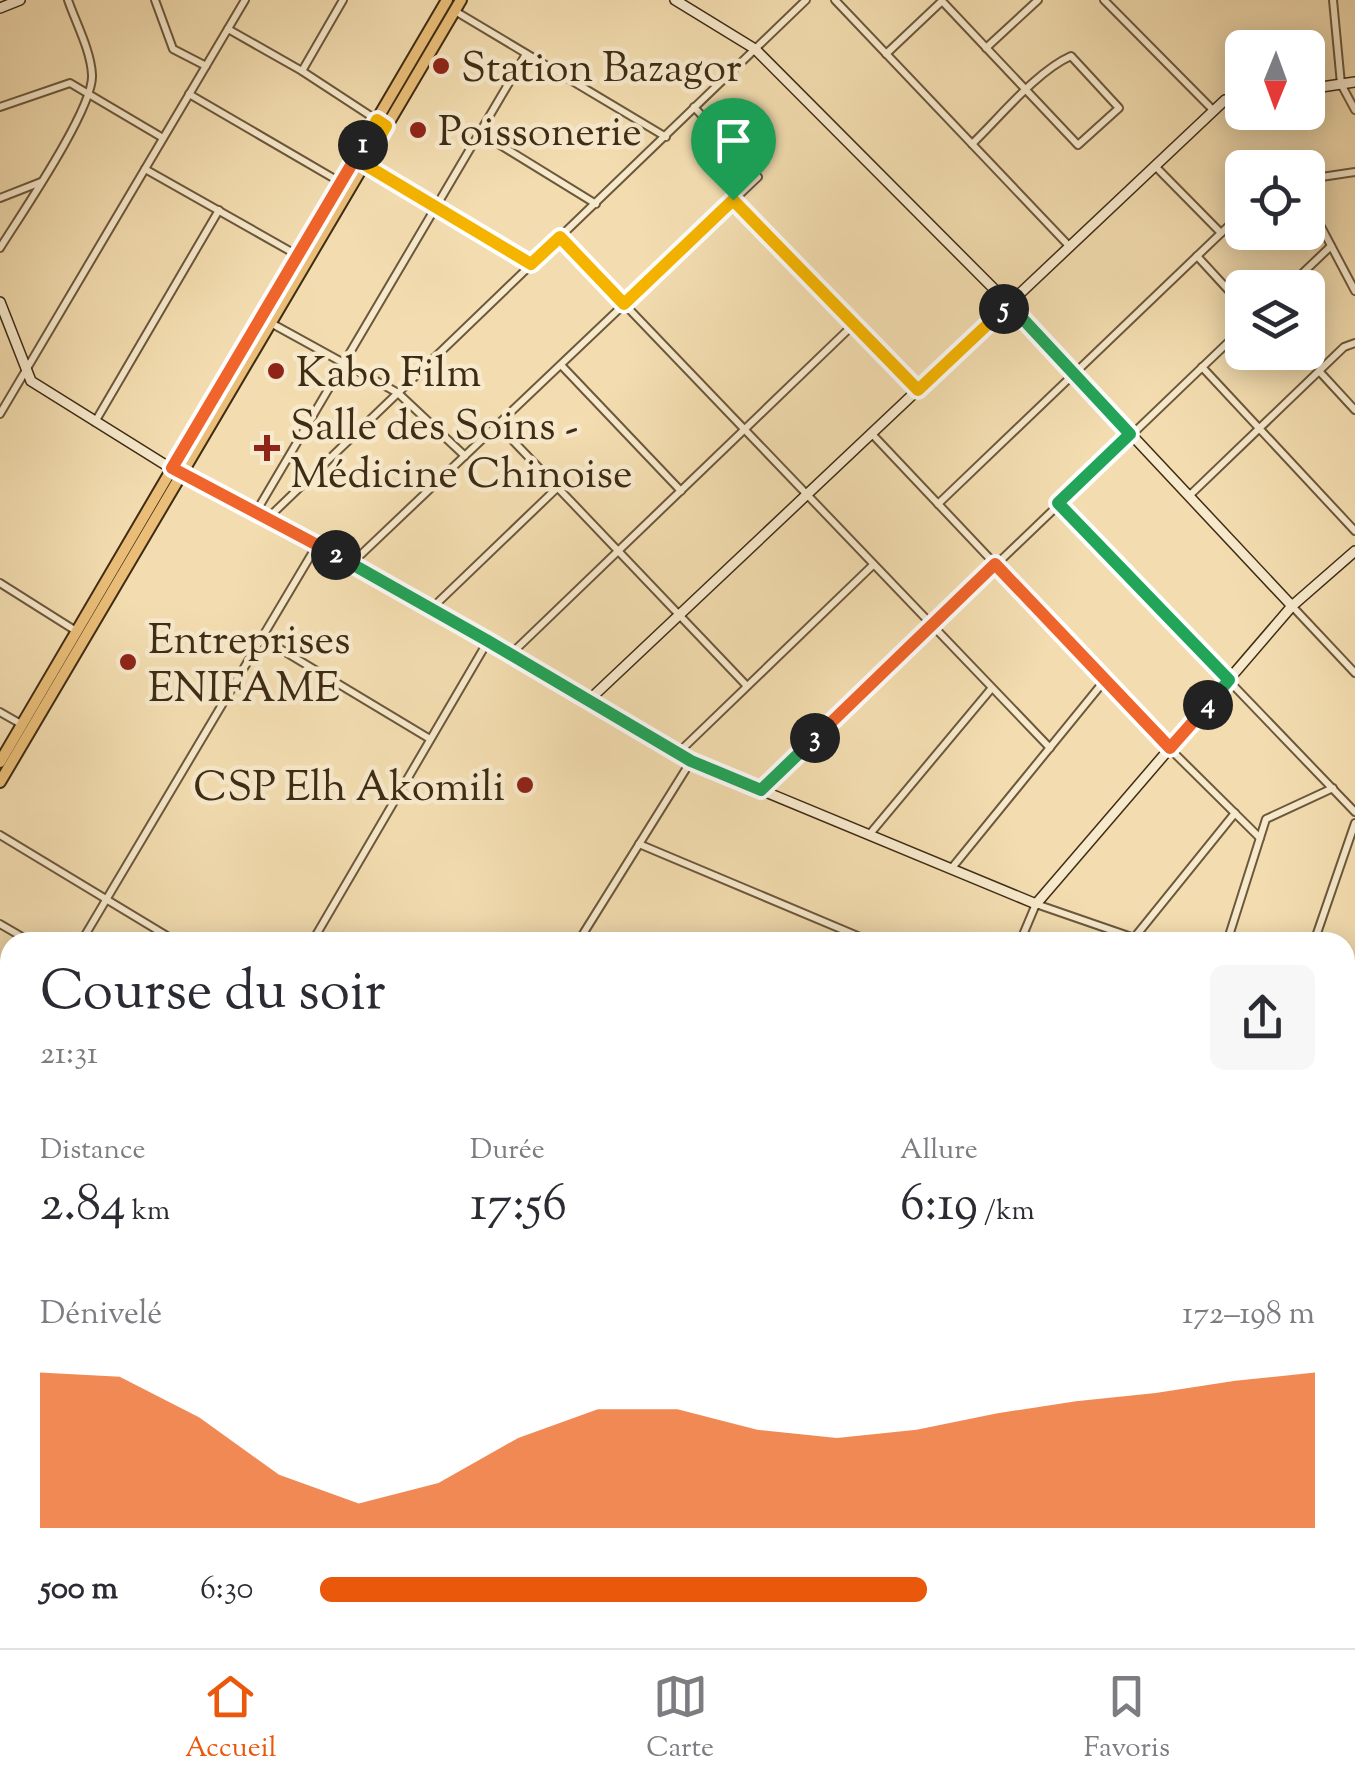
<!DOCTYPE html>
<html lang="fr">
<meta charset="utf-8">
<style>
:root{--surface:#fff;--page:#f7f7f7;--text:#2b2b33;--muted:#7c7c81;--line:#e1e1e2;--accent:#ea580c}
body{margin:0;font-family:"Sorts Mill Goudy",serif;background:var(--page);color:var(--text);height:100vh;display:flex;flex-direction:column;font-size:38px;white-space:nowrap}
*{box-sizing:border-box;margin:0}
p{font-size:32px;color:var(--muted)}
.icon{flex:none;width:55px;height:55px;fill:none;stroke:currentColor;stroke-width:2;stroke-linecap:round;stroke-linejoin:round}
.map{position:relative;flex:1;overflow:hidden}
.sheet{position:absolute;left:0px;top:932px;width:1355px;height:718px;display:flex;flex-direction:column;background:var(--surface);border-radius:30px 30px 0 0;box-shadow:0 5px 25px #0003}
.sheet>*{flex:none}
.needle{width:65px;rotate:181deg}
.tools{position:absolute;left:1225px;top:30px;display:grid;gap:20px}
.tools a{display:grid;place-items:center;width:100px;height:100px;border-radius:15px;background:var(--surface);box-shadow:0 5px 25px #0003;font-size:50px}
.pin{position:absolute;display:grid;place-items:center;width:85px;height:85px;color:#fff;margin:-102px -42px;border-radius:50% 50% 50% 0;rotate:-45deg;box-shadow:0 0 10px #0007}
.pin .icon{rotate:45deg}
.km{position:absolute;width:50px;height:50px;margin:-25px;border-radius:50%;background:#222;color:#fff;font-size:28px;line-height:50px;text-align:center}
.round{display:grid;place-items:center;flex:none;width:105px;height:105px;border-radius:15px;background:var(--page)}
.headline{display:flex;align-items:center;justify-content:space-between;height:170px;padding:0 40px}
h1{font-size:55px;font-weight:600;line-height:75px}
.metrics{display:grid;grid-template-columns:repeat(3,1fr);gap:15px;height:170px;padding:10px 40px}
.metrics div{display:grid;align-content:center}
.metrics b{font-size:50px;font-weight:600}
.metrics small{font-size:28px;font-weight:400}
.metrics p{font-size:28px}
.chart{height:280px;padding:20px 40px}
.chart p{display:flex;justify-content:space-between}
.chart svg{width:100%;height:180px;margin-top:10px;fill:var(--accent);opacity:.7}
ul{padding:0 40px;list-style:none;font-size:32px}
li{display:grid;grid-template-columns:160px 120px 1fr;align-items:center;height:75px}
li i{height:25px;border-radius:12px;background:var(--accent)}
.tabs{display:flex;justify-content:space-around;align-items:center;height:140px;border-top:2px solid var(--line);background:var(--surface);font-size:28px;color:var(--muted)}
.tabs a{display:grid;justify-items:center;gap:5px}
.tabs .active{color:var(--accent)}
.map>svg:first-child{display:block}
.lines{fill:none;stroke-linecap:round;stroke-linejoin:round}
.stream{stroke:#768270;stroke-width:2.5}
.street-casing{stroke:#6c583b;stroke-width:10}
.secondary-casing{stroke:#3f2c14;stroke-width:12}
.primary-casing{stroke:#3f2c14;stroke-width:14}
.street{stroke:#f7e9cc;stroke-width:6}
.secondary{stroke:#f7e9cc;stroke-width:9}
.primary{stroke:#eabe78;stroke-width:10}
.split-1-casing{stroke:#fff;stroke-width:20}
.split-2-casing{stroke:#fff;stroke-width:20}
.split-3-casing{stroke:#fff;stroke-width:20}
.split-4-casing{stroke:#fff;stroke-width:20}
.split-5-casing{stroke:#fff;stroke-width:20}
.split-6-casing{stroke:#fff;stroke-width:20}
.split-1{stroke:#f5b400;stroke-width:12}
.split-2{stroke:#f0652b;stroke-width:12}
.split-3{stroke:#22a559;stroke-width:12}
.split-4{stroke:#f0652b;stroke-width:12}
.split-5{stroke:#22a559;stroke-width:12}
.split-6{stroke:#f5b400;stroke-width:12}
.poi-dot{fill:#8f2418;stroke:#f7e9cc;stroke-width:4}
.labels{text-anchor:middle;stroke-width:9;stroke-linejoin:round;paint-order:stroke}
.poi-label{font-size:42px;fill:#3f2c14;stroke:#f7e9cc;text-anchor:start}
</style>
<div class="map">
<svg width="1355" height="1648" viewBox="0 0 1355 1648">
<rect width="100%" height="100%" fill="#f3ddb0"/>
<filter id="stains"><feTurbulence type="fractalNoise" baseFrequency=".002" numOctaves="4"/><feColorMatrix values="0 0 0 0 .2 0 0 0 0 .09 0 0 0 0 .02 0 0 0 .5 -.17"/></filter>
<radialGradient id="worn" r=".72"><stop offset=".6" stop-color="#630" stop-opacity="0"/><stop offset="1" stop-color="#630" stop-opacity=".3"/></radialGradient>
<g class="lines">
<g class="stream">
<polyline points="1345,1443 1355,1441"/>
<polyline points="0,1592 10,1591"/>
<polyline points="552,1640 583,1648"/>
<polyline points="889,1648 905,1640"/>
</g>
<g class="street-casing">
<g id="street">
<polyline points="155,0 173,49 206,66"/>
<polyline points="835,0 1070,247"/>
<polyline points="1104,0 1214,111"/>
<polyline points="1333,0 1341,84 1355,110"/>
<path d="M 942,1 L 1078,145 L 1119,108 L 1071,56 C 1037,71 1000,117 972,144"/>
<polyline points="455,11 666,137"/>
<polyline points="228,29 302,71 386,126"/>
<polyline points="986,48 1038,0"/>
<polyline points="886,54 942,1"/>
<polyline points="302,71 343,0"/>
<polyline points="189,94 340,182"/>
<polyline points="0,107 70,83 163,138"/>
<polyline points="479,132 596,204"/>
<polyline points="365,165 531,264"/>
<polyline points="1155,166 1221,233"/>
<polyline points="145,169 297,255"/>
<polyline points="1308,179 1355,172"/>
<polyline points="0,198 41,182"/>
<polyline points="733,200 919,390"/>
<polyline points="1308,202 1355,291"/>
<polyline points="560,237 1050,748"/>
<path d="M 0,248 C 20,216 94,108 92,75 C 91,51 76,23 68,0"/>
<polyline points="1197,256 1242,305"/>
<polyline points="1287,288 1331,246"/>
<polyline points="269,322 398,393 465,456"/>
<polyline points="561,365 681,491"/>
<polyline points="1202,367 1355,531"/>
<polyline points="1319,371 1355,410"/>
<polyline points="0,414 245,0"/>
<polyline points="95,422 219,210"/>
<polyline points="498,425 747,686"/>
<polyline points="872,434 1170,749 1260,838"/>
<polyline points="1189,496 1344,347 1355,343"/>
<polyline points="1058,503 1355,812"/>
<polyline points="938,504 1242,213"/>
<polyline points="256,512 526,54"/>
<polyline points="268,518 806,0"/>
<polyline points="351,564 758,177 694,107"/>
<polyline points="0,583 76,631"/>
<polyline points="1292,606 1355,673"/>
<polyline points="431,609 557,488"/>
<polyline points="262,638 430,739"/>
<polyline points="511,654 854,324"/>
<polyline points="0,712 21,724"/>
<polyline points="678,753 873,565"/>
<polyline points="761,790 1242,329"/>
<polyline points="0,835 177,942"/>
<polyline points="869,835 991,689"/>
<polyline points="639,844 872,942"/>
<polyline points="951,869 1105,680"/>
<polyline points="0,924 31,942"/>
<polyline points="1134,938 1235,813"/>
<polyline points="81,942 317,545"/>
<polyline points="312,942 488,641"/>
<polyline points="578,942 691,761"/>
<polyline points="1020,942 1036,904 1146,942"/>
<polyline points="1227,942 1266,819 1333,788"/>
<polyline points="1314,942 1355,823"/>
<polyline points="1345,1013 1355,1016"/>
<polyline points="0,1080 10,1063"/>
<polyline points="1345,1109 1355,1112"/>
<polyline points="0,1233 10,1239"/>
<polyline points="1345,1271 1346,1272"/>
<polyline points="0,1375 10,1381"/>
<polyline points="0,1446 10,1430"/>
<polyline points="0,1574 10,1574"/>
<polyline points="1001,1640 1006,1648"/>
<polyline points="1092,1640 1099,1648"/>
<polyline points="1171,1640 1271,1648"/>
<polyline points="103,1648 104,1640"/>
<polyline points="380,1648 381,1640"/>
<polyline points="947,1648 957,1640"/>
</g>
</g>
<g class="secondary-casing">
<g id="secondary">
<polyline points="675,0 755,49 1009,304 1292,606"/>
<polyline points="0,8 20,0"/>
<polyline points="1308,89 1355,82"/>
<polyline points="0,302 31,381 180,474 268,518 488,641 691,761 1036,904 1292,606 1355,551"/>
<polyline points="588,701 1225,100 1242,98"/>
</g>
</g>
<g class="primary-casing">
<g id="primary">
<polyline points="0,762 447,0"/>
<polyline points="0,782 461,0"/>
</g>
</g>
<use href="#street" class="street"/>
<use href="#secondary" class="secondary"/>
<use href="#primary" class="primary"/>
</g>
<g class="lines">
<g class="split-1-casing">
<polyline id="split-1" points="363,145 377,120 386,126 364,164 531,264 560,237 624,304 733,200"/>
</g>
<g class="split-2-casing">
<polyline id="split-2" points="336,555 172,468 363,145"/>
</g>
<g class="split-3-casing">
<polyline id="split-3" points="336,555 488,641 691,761 761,790 815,738"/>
</g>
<g class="split-4-casing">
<polyline id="split-4" points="815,738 995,564 1170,748 1208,705"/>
</g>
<g class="split-5-casing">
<polyline id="split-5" points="1004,309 1009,304 1130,434 1058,503 1229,680 1208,705"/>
</g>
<g class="split-6-casing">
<polyline id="split-6" points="733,200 918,390 1004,309"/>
</g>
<use href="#split-1" class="split-1"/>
<use href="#split-2" class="split-2"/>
<use href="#split-3" class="split-3"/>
<use href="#split-4" class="split-4"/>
<use href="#split-5" class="split-5"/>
<use href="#split-6" class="split-6"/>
</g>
<g class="poi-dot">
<circle cx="441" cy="66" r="10"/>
<circle cx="418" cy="130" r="10"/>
<circle cx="276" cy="371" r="10"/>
<path d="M262 433h10v10h10v10h-10v10h-10v-10h-10v-10h10z"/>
<circle cx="128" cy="662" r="10"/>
<circle cx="525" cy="785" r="10"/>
</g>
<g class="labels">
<g class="poi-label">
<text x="461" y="81">Station Bazagor</text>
<text x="438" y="145">Poissonerie</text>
<text x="296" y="386">Kabo Film</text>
<text x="290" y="439">Salle des Soins -<tspan x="290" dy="48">Médicine Chinoise</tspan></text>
<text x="148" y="653">Entreprises<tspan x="148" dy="48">ENIFAME</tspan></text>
<text x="505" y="800" text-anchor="end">CSP Elh Akomili</text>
</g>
</g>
<rect width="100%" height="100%" filter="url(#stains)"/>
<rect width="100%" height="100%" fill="url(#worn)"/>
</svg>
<div class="tools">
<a><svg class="needle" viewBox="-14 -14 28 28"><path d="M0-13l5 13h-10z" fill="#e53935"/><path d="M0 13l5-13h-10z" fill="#7c7c81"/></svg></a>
<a><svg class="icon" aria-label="locate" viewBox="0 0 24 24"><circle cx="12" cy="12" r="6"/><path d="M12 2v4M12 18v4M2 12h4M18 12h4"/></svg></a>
<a><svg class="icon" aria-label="layers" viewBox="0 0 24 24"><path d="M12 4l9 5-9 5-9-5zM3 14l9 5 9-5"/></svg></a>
</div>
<div class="pin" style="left:733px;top:200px;background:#1e9e55"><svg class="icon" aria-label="arrive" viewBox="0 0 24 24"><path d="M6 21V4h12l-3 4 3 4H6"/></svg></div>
<b class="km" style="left:363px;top:145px">1</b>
<b class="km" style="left:336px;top:555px">2</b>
<b class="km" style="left:815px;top:738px">3</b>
<b class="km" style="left:1208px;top:705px">4</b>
<b class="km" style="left:1004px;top:309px">5</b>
<section class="sheet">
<div class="headline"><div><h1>Course du soir</h1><p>21:31</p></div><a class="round"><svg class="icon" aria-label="share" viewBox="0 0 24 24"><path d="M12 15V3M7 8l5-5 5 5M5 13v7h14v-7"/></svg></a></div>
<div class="metrics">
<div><p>Distance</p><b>2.84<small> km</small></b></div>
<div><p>Durée</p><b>17:56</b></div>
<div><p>Allure</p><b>6:19<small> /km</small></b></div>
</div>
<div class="chart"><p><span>Dénivelé</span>172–198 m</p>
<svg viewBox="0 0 160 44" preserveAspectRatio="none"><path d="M0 44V6L10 7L20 17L30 31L40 38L50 33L60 22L70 15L80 15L90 20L100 22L110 20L120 16L130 13L140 11L150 8L160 6V44z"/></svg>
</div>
<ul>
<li><b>500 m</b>6:30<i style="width:61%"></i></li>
</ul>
</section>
</div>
<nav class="tabs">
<a class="active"><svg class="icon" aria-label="home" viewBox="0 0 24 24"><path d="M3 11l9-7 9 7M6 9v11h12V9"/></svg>Accueil</a>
<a><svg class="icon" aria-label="map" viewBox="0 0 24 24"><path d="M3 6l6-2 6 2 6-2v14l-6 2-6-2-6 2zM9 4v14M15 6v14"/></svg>Carte</a>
<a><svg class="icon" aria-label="saved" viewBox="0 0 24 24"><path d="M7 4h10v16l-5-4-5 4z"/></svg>Favoris</a>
</nav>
